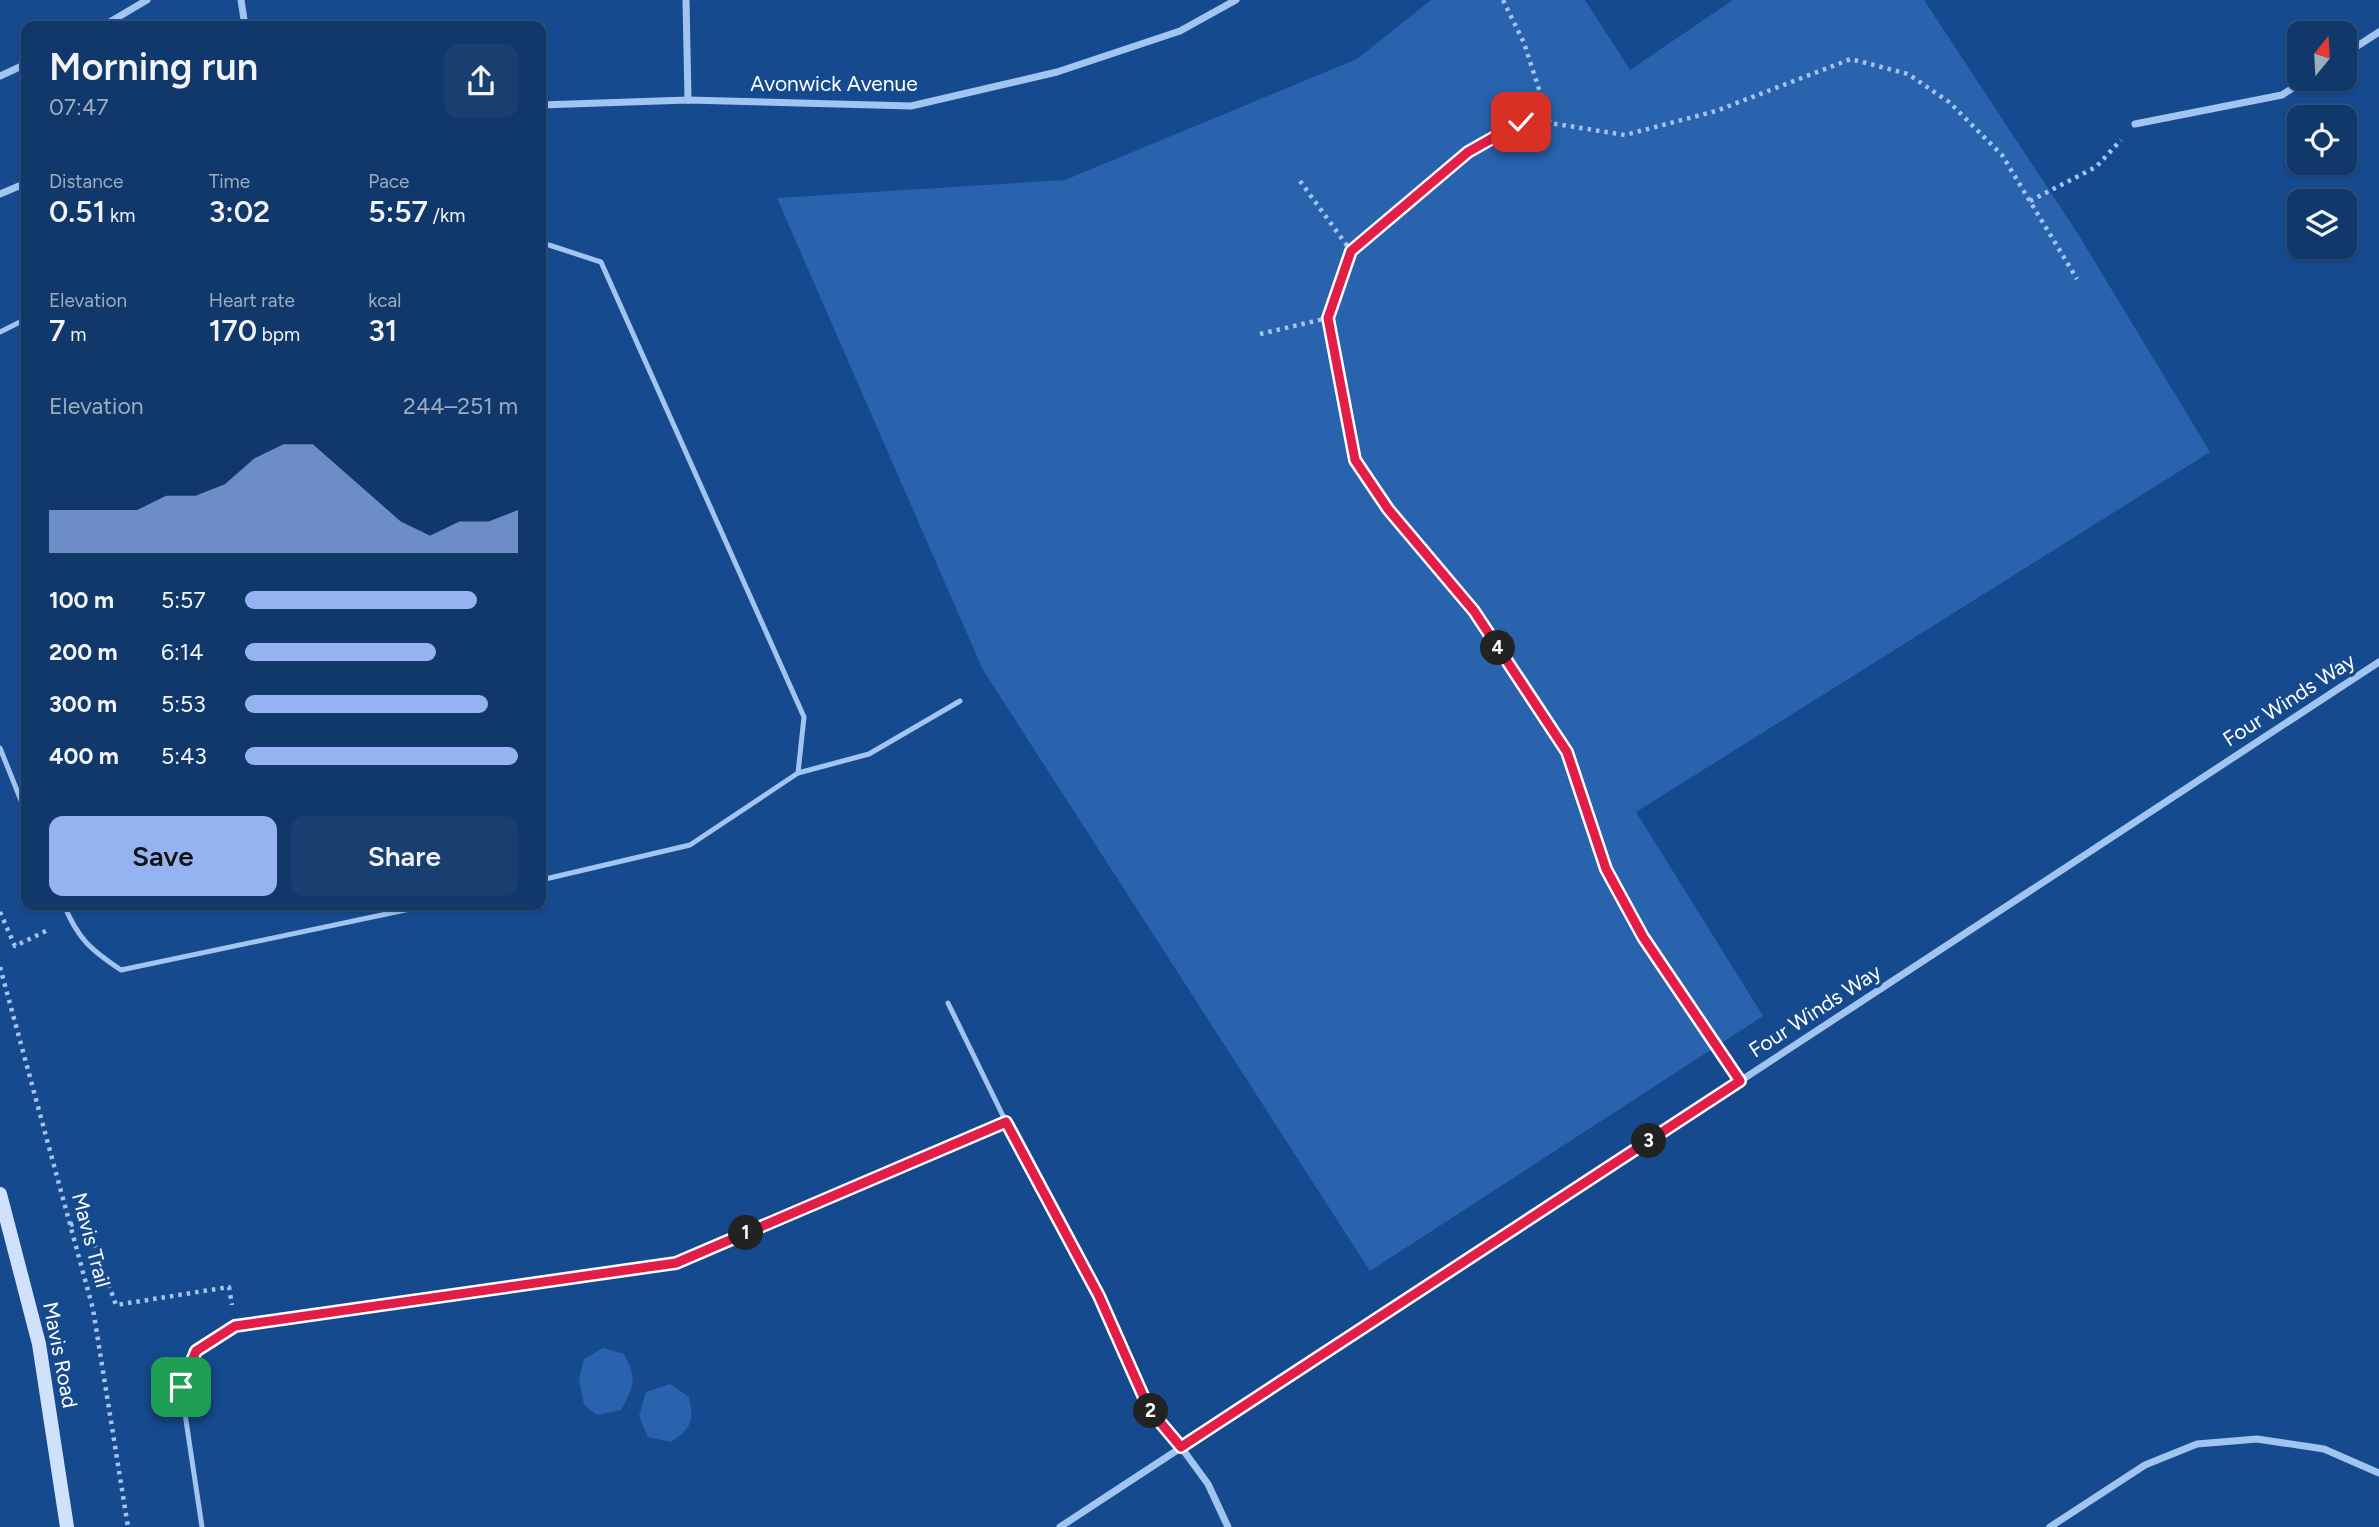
<!DOCTYPE html>
<meta charset="utf-8">
<style>
:root{--surface:#10386a;--page:#193f70;--text:#f1f3f6;--muted:#9cacc1;--line:#30527e;--accent:#95b2f1}
body{margin:0;font-family:Figtree,sans-serif;background:var(--page);color:var(--text);height:100vh;display:flex;flex-direction:column;font-size:26px;white-space:nowrap}
*{box-sizing:border-box;margin:0}
p{font-size:23px;color:var(--muted)}
.icon{flex:none;width:38px;height:38px;fill:none;stroke:currentColor;stroke-width:2;stroke-linecap:round;stroke-linejoin:round}
.map{position:relative;flex:1;overflow:hidden}
.drawer{position:absolute;left:21px;top:21px;width:525px;height:889px;display:flex;flex-direction:column;background:var(--surface);border-radius:14px;box-shadow:0 2px 5px #0004,0 0 0 2px var(--line)}
.drawer>*{flex:none}
.needle{width:46px;rotate:18deg}
.buttons{position:absolute;left:2287px;top:21px;display:grid;gap:14px}
.buttons a{display:grid;place-items:center;width:70px;height:70px;border-radius:14px;background:var(--surface);box-shadow:0 2px 5px #0004,0 0 0 2px var(--line);font-size:35px}
.pin{position:absolute;display:grid;place-items:center;width:60px;height:60px;color:#fff;margin:-30px;border-radius:14px;box-shadow:0 4px 10px #0006}
.km{position:absolute;width:35px;height:35px;margin:-18px;border-radius:50%;background:#222;color:#fff;font-size:19px;line-height:35px;text-align:center}
.round{display:grid;place-items:center;flex:none;width:74px;height:74px;border-radius:14px;background:var(--page)}
.head{display:flex;align-items:center;justify-content:space-between;height:119px;padding:0 28px}
h1{font-size:38px;font-weight:600;line-height:52px}
.metrics{display:grid;grid-template-columns:repeat(3,1fr);gap:10px;height:119px;padding:7px 28px}
.metrics div{display:grid;align-content:center}
.metrics b{font-size:30px;font-weight:600}
.metrics small{font-size:19px;font-weight:400}
.metrics p{font-size:19px}
.chart{height:196px;padding:14px 28px}
.chart p{display:flex;justify-content:space-between}
.chart svg{width:100%;height:126px;margin-top:7px;fill:var(--accent);opacity:.7}
.primary-button{display:flex;gap:14px;margin-top:auto;padding:14px 28px}
.primary-button a{flex:1;height:80px;border-radius:14px;background:var(--accent);color:#111;font-size:28px;font-weight:600;line-height:80px;text-align:center}
.primary-button a+a{background:var(--page);color:var(--text)}
ul{padding:0 28px;list-style:none;font-size:23px}
li{display:grid;grid-template-columns:112px 84px 1fr;align-items:center;height:52px}
li i{height:18px;border-radius:9px;background:var(--accent)}
.map>svg:first-child{display:block}
.green{fill:#2963ad}
.lines{fill:none;stroke-linecap:round;stroke-linejoin:round}
.path{stroke:#a2c4f0;stroke-width:4.5;stroke-dasharray:3.5 5;stroke-linecap:butt}
.service{stroke:#a2c4f0;stroke-width:5}
.minor{stroke:#a2c4f0;stroke-width:7}
.secondary{stroke:#d0e2fb;stroke-width:14}
.route-casing{stroke:#fff;stroke-width:14}
.route{stroke:#e11d48;stroke-width:9}
.labels{text-anchor:middle;stroke-width:7;stroke-linejoin:round;paint-order:stroke}
.street-label{font-size:21px;fill:#fff;stroke:#164a8e}
</style>
<div class="map">
<svg width="2379" height="1527" viewBox="0 0 2379 1527">
<rect width="100%" height="100%" fill="#164a8e"/>
<g class="green">
<polygon points="1431,0 1585,0 1630,70 1733,0 1924,0 2078,234 2210,452 1636,812 1763,1016 1370,1271 983,670 777,198 1065,180 1357,59"/>
<path d="M 603,1348 L 624,1354 C 637,1380 635,1384 621,1410 L 597,1415 L 584,1405 L 579,1379 L 584,1359 Z"/>
<path d="M 670,1384 L 689,1397 C 694,1422 692,1427 671,1442 L 648,1437 L 639,1416 L 646,1392 Z"/>
</g>
<g class="lines">
<g class="path">
<polyline points="1503,0 1524,43 1550,123 1625,135 1716,111 1851,59 1908,74 1949,102 2002,155 2077,279"/>
<polyline points="1300,181 1351,251 1468,152 1521,122 1550,123"/>
<polyline points="2030,201 2096,167 2121,140"/>
<polyline points="1351,251 1328,318 1355,460 1388,509 1474,611 1567,752 1606,869 1643,937 1726,1061"/>
<polyline points="1260,334 1328,318"/>
<polyline points="0,912 15,946 50,929"/>
<polyline points="0,967 93,1309 128,1527"/>
<polyline points="70,1225 86,1220 116,1305 229,1287 232,1305"/>
</g>
<g class="service">
<polyline points="541,244 549,245 601,262 804,717 798,773 690,845 541,880"/>
<polyline points="0,332 26,319"/>
<polyline points="0,748 26,813"/>
<polyline points="798,773 869,754 960,701"/>
<path d="M 64,905 C 78,939 91,950 121,970 L 429,905"/>
<polyline points="948,1003 1006,1122 1099,1296 1149,1409 1181,1447"/>
<polyline points="202,1527 181,1387 196,1351 235,1326 676,1263 1006,1122"/>
</g>
<g class="minor">
<polyline points="241,0 245,26"/>
<polyline points="686,0 688,100"/>
<polyline points="103,26 147,0"/>
<polyline points="2345,54 2379,32"/>
<polyline points="0,76 26,64"/>
<polyline points="541,105 688,100 911,106 1057,72 1180,31 1236,0"/>
<polyline points="2135,124 2282,95 2307,79"/>
<polyline points="0,194 26,183"/>
<polyline points="1181,1447 1208,1484 1228,1527"/>
<polyline points="1060,1527 2379,662"/>
<polyline points="2050,1527 2145,1465 2197,1444 2257,1439 2324,1449 2379,1473"/>
</g>
<polyline class="secondary" points="0,1194 39,1344 67,1527"/>
</g>
<g class="lines">
<g class="route-casing">
<polyline id="route" points="181,1387 196,1351 235,1326 676,1263 1006,1122 1099,1296 1149,1409 1181,1447 1740,1081 1643,937 1606,869 1567,752 1474,611 1388,509 1355,460 1328,318 1351,251 1468,152 1521,122"/>
</g>
<use href="#route" class="route"/>
</g>
<g class="labels">
<g class="street-label">
<text x="834" y="91">Avonwick Avenue</text>
<text transform="translate(2289 700) rotate(-33)" y="7">Four Winds Way</text>
<text transform="translate(1815 1011) rotate(-33)" y="7">Four Winds Way</text>
<text transform="translate(91 1240) rotate(75)" y="7">Mavis Trail</text>
<text transform="translate(60 1355) rotate(79)" y="7">Mavis Road</text>
</g>
</g>
</svg>
<div class="buttons">
<a><svg class="needle" viewBox="-14 -14 28 28"><path d="M0-13l5 13h-10z" fill="#e53935"/><path d="M0 13l5-13h-10z" fill="#9cacc1"/></svg></a>
<a><svg class="icon" aria-label="locate" viewBox="0 0 24 24"><circle cx="12" cy="12" r="6"/><path d="M12 2v4M12 18v4M2 12h4M18 12h4"/></svg></a>
<a><svg class="icon" aria-label="layers" viewBox="0 0 24 24"><path d="M12 4l9 5-9 5-9-5zM3 14l9 5 9-5"/></svg></a>
</div>
<div class="pin" style="left:181px;top:1387px;background:#1e9e55"><svg class="icon" aria-label="arrive" viewBox="0 0 24 24"><path d="M6 21V4h12l-3 4 3 4H6"/></svg></div>
<div class="pin" style="left:1521px;top:122px;background:#d93025"><svg class="icon" aria-label="check" viewBox="0 0 24 24"><path d="M5 12l5 5 9-10"/></svg></div>
<b class="km" style="left:746px;top:1233px">1</b>
<b class="km" style="left:1151px;top:1411px">2</b>
<b class="km" style="left:1649px;top:1141px">3</b>
<b class="km" style="left:1498px;top:648px">4</b>
<section class="drawer">
<div class="head"><div><h1>Morning run</h1><p>07:47</p></div><a class="round"><svg class="icon" aria-label="share" viewBox="0 0 24 24"><path d="M12 15V3M7 8l5-5 5 5M5 13v7h14v-7"/></svg></a></div>
<div class="metrics">
<div><p>Distance</p><b>0.51<small> km</small></b></div>
<div><p>Time</p><b>3:02</b></div>
<div><p>Pace</p><b>5:57<small> /km</small></b></div>
</div>
<div class="metrics">
<div><p>Elevation</p><b>7<small> m</small></b></div>
<div><p>Heart rate</p><b>170<small> bpm</small></b></div>
<div><p>kcal</p><b>31</b></div>
</div>
<div class="chart"><p><span>Elevation</span>244–251 m</p>
<svg viewBox="0 0 160 44" preserveAspectRatio="none"><path d="M0 44V29L10 29L20 29L30 29L40 24L50 24L60 20L70 11L80 6L90 6L100 15L110 24L120 33L130 38L140 33L150 33L160 29V44z"/></svg>
</div>
<ul>
<li><b>100 m</b>5:57<i style="width:85%"></i></li>
<li><b>200 m</b>6:14<i style="width:70%"></i></li>
<li><b>300 m</b>5:53<i style="width:89%"></i></li>
<li><b>400 m</b>5:43<i style="width:100%"></i></li>
</ul>
<div class="primary-button"><a>Save</a><a>Share</a></div>
</section>
</div>
